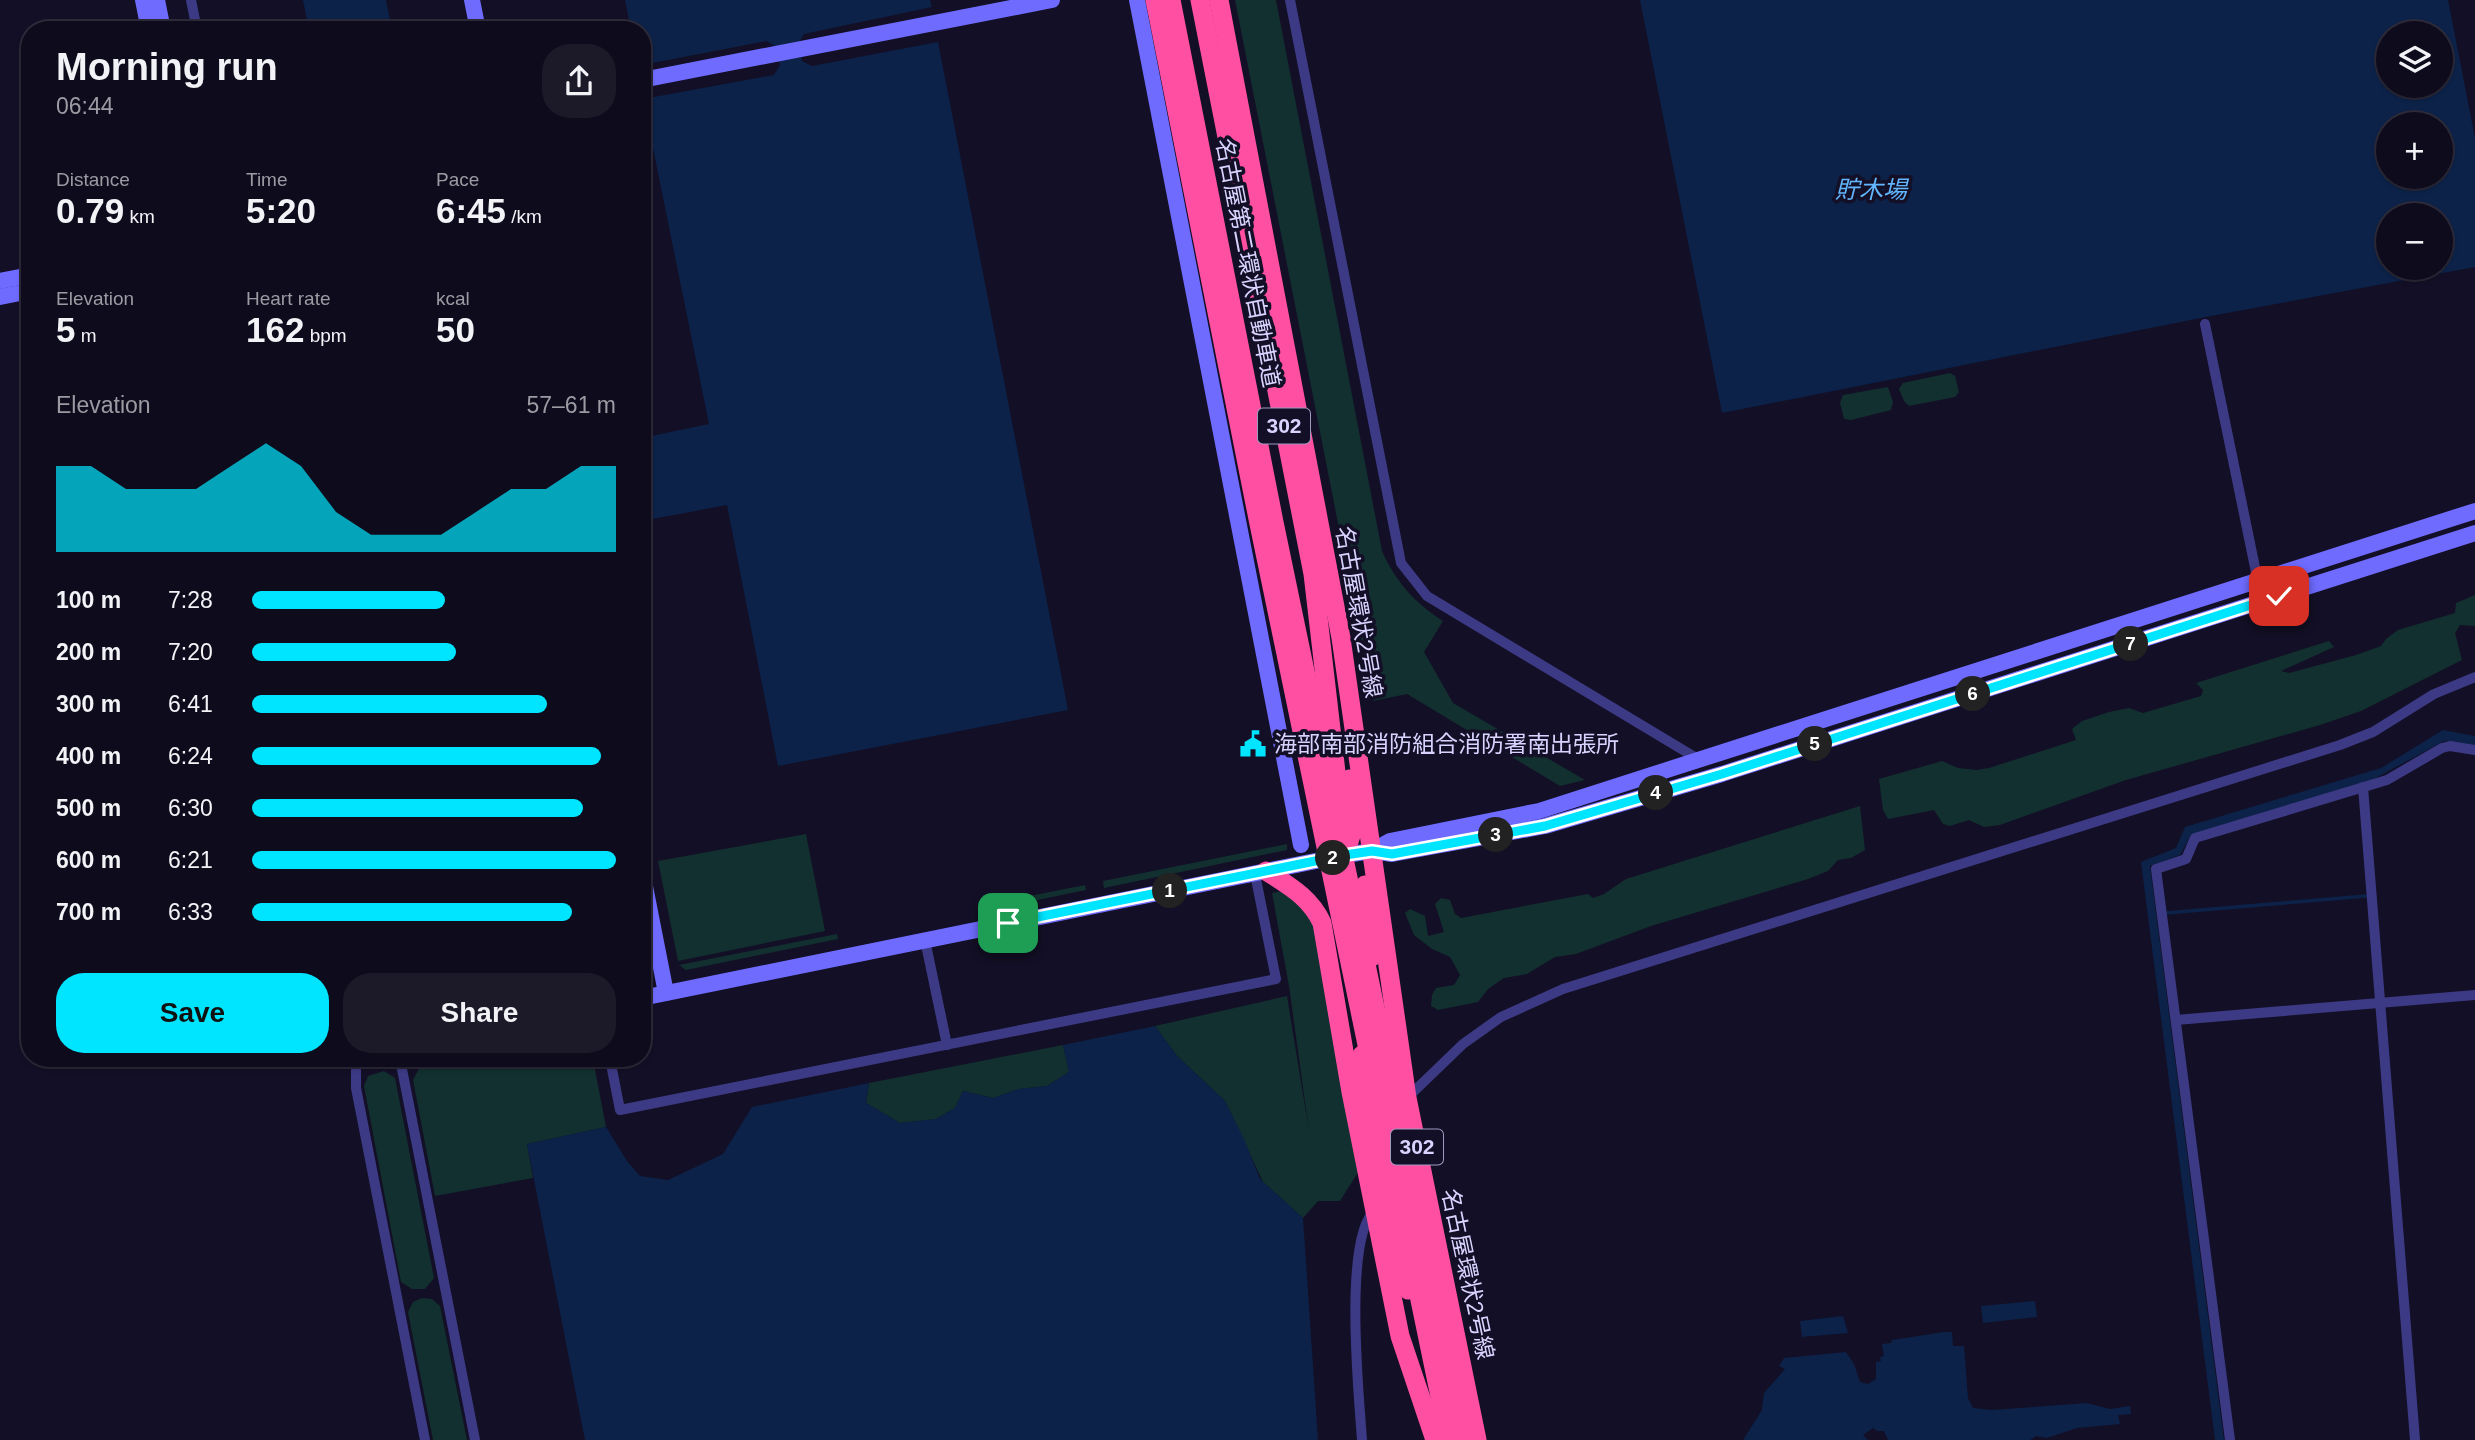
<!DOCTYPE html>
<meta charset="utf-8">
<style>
:root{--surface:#0e0b1c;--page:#1c1929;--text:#f1f3f6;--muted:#9b9ba3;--line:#2e2b3b;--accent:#00e5ff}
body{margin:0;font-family:Helvetica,"Noto Sans JP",sans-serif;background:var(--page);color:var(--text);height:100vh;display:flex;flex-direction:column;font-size:26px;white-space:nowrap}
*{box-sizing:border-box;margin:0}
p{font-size:23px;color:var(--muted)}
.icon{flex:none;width:38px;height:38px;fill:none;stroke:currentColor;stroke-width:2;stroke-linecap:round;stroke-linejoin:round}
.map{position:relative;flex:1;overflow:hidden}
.details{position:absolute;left:21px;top:21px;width:630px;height:1046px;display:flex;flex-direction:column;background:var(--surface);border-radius:28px;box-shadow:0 2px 5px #0004,0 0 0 2px var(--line)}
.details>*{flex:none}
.buttons{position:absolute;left:2376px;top:21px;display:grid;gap:14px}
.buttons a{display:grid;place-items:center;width:77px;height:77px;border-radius:50%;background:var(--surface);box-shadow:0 2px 5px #0004,0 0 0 2px var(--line);font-size:35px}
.pin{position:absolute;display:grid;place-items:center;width:60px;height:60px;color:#fff;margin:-30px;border-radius:14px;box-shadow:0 4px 10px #0006}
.km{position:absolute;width:35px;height:35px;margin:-18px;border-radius:50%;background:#222;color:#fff;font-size:19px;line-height:35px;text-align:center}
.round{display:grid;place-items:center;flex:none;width:74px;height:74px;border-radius:28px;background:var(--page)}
.head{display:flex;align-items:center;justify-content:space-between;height:119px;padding:0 35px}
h1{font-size:38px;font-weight:700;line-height:52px}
.figures{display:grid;grid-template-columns:repeat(3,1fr);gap:10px;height:119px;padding:7px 35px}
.figures div{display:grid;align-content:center}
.figures b{font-size:35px;font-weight:700}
.figures small{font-size:19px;font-weight:400}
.figures p{font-size:19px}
.chart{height:196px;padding:14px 35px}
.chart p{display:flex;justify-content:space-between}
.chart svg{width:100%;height:126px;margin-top:7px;fill:var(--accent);opacity:.7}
.action{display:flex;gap:14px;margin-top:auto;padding:14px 35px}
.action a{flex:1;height:80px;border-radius:28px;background:var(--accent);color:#111;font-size:28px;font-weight:700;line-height:80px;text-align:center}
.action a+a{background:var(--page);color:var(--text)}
ul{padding:0 35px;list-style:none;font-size:23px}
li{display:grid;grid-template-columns:112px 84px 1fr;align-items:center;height:52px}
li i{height:18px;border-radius:9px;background:var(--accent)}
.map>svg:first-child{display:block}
.green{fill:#12302f}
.water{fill:#0c2248;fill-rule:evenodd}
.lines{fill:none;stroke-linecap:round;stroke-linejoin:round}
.stream{stroke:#0c2248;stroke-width:3.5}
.street{stroke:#3d3a85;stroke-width:10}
.secondary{stroke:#6f6bff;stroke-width:16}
.highway{stroke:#ff4fa3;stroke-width:19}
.highway-bridge{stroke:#ff4fa3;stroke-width:19}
.route-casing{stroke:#fff;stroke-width:14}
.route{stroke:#00e5ff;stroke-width:9}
.labels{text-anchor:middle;stroke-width:7;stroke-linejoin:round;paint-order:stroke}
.shield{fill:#130f26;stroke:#9e99be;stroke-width:2}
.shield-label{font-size:21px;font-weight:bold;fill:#d9d4ff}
.street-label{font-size:23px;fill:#d9d4ff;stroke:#130f26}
.poi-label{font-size:23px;fill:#d9d4ff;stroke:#130f26;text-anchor:start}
.water-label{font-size:24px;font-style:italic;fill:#62b6ff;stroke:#130f26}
</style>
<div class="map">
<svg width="2475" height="1440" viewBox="0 0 2475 1440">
<rect width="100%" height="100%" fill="#130f26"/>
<g class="green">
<path d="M 1235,0 L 1276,0 L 1382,551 C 1396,582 1414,602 1443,621 L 1424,652 L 1453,703 L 1585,780 L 1560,786 L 1407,694 L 1373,701 Z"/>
<polygon points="1950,373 1955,376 1959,392 1955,397 1909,406 1904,401 1899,389 1903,383"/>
<polygon points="1888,387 1893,402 1891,410 1851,420 1844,419 1840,403 1843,395"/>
<polygon points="2475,595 2475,626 2460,625 2455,633 2462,660 2361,711 2320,725 2126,780 2000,825 1984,827 1969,820 1950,826 1943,824 1934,810 1888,819 1883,810 1879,779 1942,761 1958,768 1976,770 1989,768 2076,740 2072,729 2082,721 2109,712 2129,708 2143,713 2201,696 2203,690 2196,683 2329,641 2334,647 2281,671 2289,673 2356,655 2381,646 2386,639 2398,630 2455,613 2456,603"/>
<polygon points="1860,806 1865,850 1851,858 1838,860 1828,871 1808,879 1651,926 1576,954 1555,957 1527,974 1504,978 1488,989 1478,1002 1438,1010 1431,1006 1432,995 1436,988 1454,985 1460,975 1450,957 1432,949 1414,935 1405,913 1410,909 1425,916 1428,936 1444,932 1435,904 1441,898 1450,900 1455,914 1461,918 1588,894 1593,898 1604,894 1626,879"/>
<polygon points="806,834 825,931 678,961 658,861"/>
<polygon points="1287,844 1287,850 1104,888 1103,881"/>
<polygon points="1085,885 1086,890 985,911 984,905"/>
<polygon points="1283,891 1318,914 1364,1163 1340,1201 1318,1201 1303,1218 1263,1182 1225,1101 1177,1056 1155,1026 1287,996 1309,1131 1289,986 1272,893"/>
<polygon points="837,934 838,939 686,970 679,965"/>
<polygon points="1063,1045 1069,1072 1047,1086 1019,1089 993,1098 963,1091 955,1108 936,1119 900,1123 866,1103 869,1083"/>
<polygon points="436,1059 593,1059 606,1127 527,1144 533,1178 435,1196 413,1080 423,1061"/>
<polygon points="384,1071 395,1078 434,1278 425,1289 412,1289 401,1282 364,1086 368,1076"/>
<polygon points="422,1298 432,1299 440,1306 467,1440 433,1440 408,1312 413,1302"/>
</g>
<g class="water">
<polygon points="303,0 386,0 392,30 309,30"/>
<polygon points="625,0 930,0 932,7 804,34 799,42 802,61 812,66 938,42 1068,710 778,766 727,505 642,521 642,438 709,424 643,99 774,75 780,65 776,47 767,41 642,65 642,30 631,30"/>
<path d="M 1640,0 L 2448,0 L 2475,138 L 2475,267 L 2211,316 L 1722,413 ZM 2389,33 L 2441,33 L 2441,86 L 2389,86 ZM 2389,124 L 2441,124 L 2441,177 L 2389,177 ZM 2441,215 L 2441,268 L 2389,268 L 2389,215 Z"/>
<polygon points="2443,730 2475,736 2475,746 2444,741 2374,779 2191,835 2180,855 2150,866 2224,1440 2215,1440 2141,862 2176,848 2185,827 2381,768"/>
<polygon points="1155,1026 1177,1056 1225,1101 1244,1139 1260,1179 1303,1218 1318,1440 585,1440 527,1144 606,1127 627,1161 640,1176 668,1180 723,1154 752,1107 869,1083 866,1103 900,1123 936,1119 955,1108 963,1091 993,1098 1019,1089 1047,1086 1069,1072 1063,1045"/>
<polygon points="2035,1301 2037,1317 1983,1323 1981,1306"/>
<polygon points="1843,1316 1848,1333 1802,1337 1800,1321"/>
<polygon points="1944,1332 1952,1332 1953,1346 1964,1346 1968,1398 1973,1408 1992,1410 2087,1403 2110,1409 2130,1406 2131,1414 2118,1415 2120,1424 2077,1428 2047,1438 2036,1436 2030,1440 1888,1440 1884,1431 1877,1431 1873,1428 1863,1435 1868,1440 1743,1440 1762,1410 1764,1393 1785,1369 1779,1366 1784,1358 1846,1352 1854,1364 1860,1382 1868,1384 1876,1379 1876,1362 1881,1361 1880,1357 1884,1356 1882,1344 1891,1343 1892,1340"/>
</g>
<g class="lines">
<polyline class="stream" points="2166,913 2366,896"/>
<g class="street">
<polyline points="191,0 197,30"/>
<polyline points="1290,0 1401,563 1427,596 1698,759"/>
<polyline points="2205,324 2258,582"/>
<polyline points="2363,787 2415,1440"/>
<polyline points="925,940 947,1045"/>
<polyline points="2176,1020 2475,995"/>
<polyline points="356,1059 356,1088 425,1440"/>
<polyline points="400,1059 475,1440"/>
<polyline points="610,1059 620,1110 1276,979 1255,874"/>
<polyline points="1407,1098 1463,1044 1501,1017 1563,989 2340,745 2373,732 2434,694 2475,677"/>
<path d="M 1362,1440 C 1359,1396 1343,1237 1375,1210"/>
<polyline points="2230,1440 2156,869 2186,859 2195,838 2387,780 2442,748 2450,746 2475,750"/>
</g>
<g class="secondary">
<polyline points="143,0 149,30"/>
<polyline points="157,0 163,30"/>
<polyline points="472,0 478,30"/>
<polyline points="1137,0 1301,845"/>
<polyline points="642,80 1052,0"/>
<polyline points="0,281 30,275"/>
<polyline points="0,297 30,291"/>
<polyline points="1372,851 1390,841 1539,811 2475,511"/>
<polyline points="642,871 666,993"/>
<polyline points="642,998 1345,855 1372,851 1392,854 1545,826 1722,774 2475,533"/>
</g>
<g class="highway">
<polyline points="1200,0 1313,574 1339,798"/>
<polyline points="1219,0 1341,638 1407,1098 1477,1440"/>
<polyline points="1345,855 1352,832 1349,779"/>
<path d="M 1266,871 C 1289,886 1310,897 1322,923 L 1351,1092 L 1400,1336 L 1435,1440"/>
<polyline points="1365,885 1372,957"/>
<polyline points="1362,1055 1367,1102 1408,1290"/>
</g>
<g class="highway-bridge">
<polyline points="1155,0 1259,524 1449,1440"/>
<polyline points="1171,0 1274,522 1465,1440"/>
</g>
</g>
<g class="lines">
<g class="route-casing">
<polyline id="route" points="1008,923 1345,855 1372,851 1392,854 1545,826 1722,774 2279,596"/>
</g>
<use href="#route" class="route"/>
</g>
<defs>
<g id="civic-bare" transform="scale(2.1)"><path d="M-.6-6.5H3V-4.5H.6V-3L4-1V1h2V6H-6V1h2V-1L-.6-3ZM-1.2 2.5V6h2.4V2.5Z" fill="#00e5ff" stroke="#130f26" stroke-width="2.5" paint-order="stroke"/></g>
</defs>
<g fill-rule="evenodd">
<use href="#civic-bare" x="1253" y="744"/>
</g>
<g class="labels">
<g class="shield">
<rect x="1258" y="408.5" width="52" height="35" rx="5"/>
<rect x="1391" y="1129.5" width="52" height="35" rx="5"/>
</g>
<g class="shield-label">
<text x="1284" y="433">302</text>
<text x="1417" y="1154">302</text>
</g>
<g class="street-label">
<text transform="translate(1248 263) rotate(79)" y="8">名古屋第二環状自動車道</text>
<text transform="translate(1359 612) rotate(80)" y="8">名古屋環状2号線</text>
<text transform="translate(1468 1274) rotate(78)" y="8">名古屋環状2号線</text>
</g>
<g class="poi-label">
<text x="1274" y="752">海部南部消防組合消防署南出張所</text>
</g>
<g class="water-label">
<text x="1871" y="198">貯木場</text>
</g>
</g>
</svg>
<div class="buttons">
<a><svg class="icon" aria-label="layers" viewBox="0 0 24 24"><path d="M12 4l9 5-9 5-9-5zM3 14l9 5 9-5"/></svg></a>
<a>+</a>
<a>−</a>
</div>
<div class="pin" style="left:1008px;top:923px;background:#1e9e55"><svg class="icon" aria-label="arrive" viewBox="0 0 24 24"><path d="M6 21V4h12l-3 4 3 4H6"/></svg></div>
<div class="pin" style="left:2279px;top:596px;background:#d93025"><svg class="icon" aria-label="check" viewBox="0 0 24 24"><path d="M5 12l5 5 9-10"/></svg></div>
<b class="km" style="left:1170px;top:891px">1</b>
<b class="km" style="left:1333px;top:858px">2</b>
<b class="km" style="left:1496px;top:835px">3</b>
<b class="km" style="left:1656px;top:793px">4</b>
<b class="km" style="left:1815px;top:744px">5</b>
<b class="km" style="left:1973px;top:694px">6</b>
<b class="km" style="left:2131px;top:644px">7</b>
<section class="details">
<div class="head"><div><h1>Morning run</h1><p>06:44</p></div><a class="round"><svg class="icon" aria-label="share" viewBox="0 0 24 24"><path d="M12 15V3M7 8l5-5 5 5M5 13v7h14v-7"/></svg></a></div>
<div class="figures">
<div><p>Distance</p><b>0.79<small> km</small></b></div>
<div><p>Time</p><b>5:20</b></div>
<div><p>Pace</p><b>6:45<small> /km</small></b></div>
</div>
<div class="figures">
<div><p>Elevation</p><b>5<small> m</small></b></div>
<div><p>Heart rate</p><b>162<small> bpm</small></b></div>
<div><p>kcal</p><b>50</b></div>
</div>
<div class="chart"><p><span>Elevation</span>57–61 m</p>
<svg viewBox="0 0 160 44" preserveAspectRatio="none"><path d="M0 44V14L10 14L20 22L30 22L40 22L50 14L60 6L70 14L80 30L90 38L100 38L110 38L120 30L130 22L140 22L150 14L160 14V44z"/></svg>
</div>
<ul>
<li><b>100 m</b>7:28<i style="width:53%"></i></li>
<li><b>200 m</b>7:20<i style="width:56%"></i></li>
<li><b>300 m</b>6:41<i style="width:81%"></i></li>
<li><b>400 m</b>6:24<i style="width:96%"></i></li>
<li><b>500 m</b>6:30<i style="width:91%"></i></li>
<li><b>600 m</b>6:21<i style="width:100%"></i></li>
<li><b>700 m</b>6:33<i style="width:88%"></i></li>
</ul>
<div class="action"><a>Save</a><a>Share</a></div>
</section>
</div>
